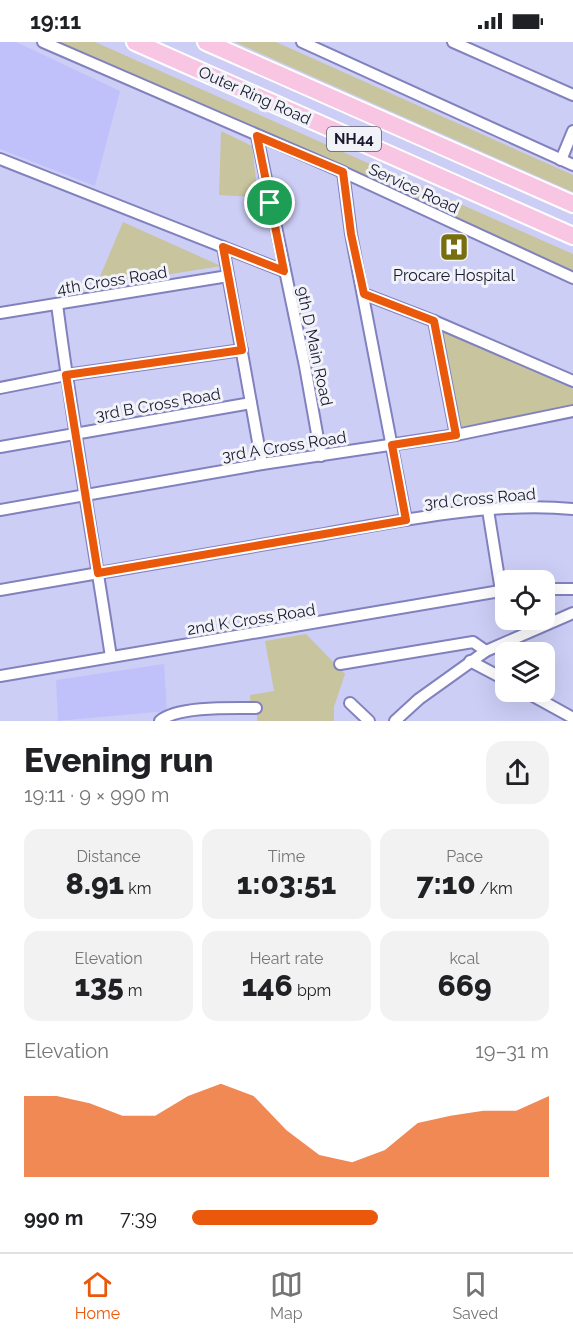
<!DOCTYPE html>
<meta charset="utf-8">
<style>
:root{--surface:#fff;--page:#f2f2f2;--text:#202124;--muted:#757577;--line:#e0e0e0;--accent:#ea580c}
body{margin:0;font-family:Raleway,sans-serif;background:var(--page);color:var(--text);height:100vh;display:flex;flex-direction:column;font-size:22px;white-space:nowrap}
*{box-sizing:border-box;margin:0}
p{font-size:20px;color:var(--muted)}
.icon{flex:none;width:33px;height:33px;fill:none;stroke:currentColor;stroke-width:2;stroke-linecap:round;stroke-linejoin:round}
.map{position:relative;height:679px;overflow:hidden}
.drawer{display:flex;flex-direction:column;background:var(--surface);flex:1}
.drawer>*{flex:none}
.buttons{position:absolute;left:495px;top:528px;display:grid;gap:12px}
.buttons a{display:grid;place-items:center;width:60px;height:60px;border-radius:12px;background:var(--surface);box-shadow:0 6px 24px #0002;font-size:30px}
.pin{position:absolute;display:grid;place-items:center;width:51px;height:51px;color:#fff;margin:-26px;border:3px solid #fff;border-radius:50%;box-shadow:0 2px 6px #0007}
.round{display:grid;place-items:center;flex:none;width:63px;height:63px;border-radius:18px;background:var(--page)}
.summary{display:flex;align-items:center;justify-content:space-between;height:102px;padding:0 24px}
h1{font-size:33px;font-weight:800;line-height:45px}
.stats{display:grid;grid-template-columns:repeat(3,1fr);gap:9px;height:102px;padding:6px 24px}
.stats div{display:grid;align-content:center;border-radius:15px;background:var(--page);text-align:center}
.stats b{font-size:30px;font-weight:800}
.stats small{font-size:16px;font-weight:400}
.stats p{font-size:16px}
.chart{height:168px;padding:12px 24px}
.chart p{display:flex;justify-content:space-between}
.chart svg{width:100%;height:108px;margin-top:6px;fill:var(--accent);opacity:.7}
ul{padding:0 24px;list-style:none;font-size:20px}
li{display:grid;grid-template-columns:96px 72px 1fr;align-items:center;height:45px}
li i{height:15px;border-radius:8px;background:var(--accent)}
.status{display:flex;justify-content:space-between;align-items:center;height:42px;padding:0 30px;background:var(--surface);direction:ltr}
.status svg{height:16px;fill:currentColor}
.dock{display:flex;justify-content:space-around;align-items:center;height:84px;border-top:2px solid var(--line);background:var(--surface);font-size:16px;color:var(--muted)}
.dock a{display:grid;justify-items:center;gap:3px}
.dock .active{color:var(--accent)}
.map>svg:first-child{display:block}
.built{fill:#c0c1fb}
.green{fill:#c8c49d}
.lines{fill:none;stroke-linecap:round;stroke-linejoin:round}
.minor-casing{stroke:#8181be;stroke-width:14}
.highway-casing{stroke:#fff;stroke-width:20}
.minor{stroke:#fff;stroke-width:10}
.highway{stroke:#f8c5e2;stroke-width:16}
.route-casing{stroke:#fff;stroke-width:12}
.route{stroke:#ea580c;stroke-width:8}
.labels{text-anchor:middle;stroke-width:6;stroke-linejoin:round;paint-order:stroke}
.shield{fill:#f2f2f9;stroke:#59596c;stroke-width:1.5}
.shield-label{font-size:15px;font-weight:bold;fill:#18182f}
.street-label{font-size:16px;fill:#18182f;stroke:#f2f2f9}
.poi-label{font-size:16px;fill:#18182f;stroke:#f2f2f9}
</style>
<div class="status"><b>19:11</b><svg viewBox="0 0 49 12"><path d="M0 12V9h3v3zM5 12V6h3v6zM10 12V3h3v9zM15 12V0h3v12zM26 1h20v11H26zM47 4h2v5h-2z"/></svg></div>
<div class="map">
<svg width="573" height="679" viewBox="0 0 573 679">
<rect width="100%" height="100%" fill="#cdcef6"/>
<g class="built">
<polygon points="0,0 16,0 120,49 95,144 0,107"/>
<polygon points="164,622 167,669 58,679 56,638"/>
</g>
<g class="green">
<polygon points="54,0 95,0 573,212 573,234"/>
<polygon points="235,0 276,0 573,133 573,150"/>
<polygon points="221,89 252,104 258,155 219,153"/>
<polygon points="123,180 221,224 96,244"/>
<polygon points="441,288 573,347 573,363 461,385"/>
<polygon points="306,592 345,632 334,665 334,679 257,679 257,672 251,671 250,653 274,649 265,599"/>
</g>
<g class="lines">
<g class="minor-casing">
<g id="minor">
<polyline points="43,0 343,130 573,236"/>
<polyline points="302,0 573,123"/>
<polyline points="453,0 573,53"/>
<polyline points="257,94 305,324 321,414"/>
<polyline points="0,117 284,229"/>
<polyline points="561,118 573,89"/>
<polyline points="343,130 351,192 406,478"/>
<polyline points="223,205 262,422"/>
<polyline points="364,252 434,279 573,339"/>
<path d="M 57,262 C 72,380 93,497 111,615"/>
<polyline points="0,271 228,234"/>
<polyline points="434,279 456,393"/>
<polyline points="0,346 66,333 242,308"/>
<polyline points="0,405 251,361"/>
<polyline points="0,468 262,422 456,393 573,369"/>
<polyline points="488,468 501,549"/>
<polyline points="544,547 573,547"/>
<path d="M 0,548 C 106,530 213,511 319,493 C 398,479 493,459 573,467"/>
<polyline points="470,619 506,638"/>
<polyline points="340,622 473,600 486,609"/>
<polyline points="0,634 506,548"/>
<polyline points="526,650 573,676"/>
<polyline points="350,661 369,679"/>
<path d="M 160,679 C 177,664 233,666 256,666"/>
<polyline points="395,679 419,657 486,609 573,571"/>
</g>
</g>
<g class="highway-casing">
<g id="highway">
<polyline points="135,0 573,194"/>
<polyline points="206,0 573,162"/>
</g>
</g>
<use href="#minor" class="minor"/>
<use href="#highway" class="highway"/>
</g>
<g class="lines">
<g class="route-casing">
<polygon id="route" points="257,94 343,130 351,192 364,252 434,279 456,393 392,403 406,478 98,531 66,333 242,308 223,205 284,229"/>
</g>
<use href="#route" class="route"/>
</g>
<defs>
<g id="hospital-square" transform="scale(1.5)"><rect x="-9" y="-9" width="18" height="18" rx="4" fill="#776e0d" stroke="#f2f2f9"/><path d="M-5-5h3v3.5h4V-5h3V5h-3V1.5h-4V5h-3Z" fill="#fff"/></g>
</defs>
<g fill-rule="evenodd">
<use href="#hospital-square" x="454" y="205"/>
</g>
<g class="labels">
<rect class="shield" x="327" y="85" width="54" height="24" rx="4.5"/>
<g class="shield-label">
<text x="354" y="102">NH44</text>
</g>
<g class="street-label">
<text transform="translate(255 53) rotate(24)" y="6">Outer Ring Road</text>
<text transform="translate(414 146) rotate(25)" y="6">Service Road</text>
<text transform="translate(112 238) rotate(-9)" y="6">4th Cross Road</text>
<text transform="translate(315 304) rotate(78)" y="6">9th D Main Road</text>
<text transform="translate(158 362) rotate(-10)" y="6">3rd B Cross Road</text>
<text transform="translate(284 404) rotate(-9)" y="6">3rd A Cross Road</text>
<text transform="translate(480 456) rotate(-5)" y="6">3rd Cross Road</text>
<text transform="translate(251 577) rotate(-9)" y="6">2nd K Cross Road</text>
</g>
<g class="poi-label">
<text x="454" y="239">Procare Hospital</text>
</g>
</g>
</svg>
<div class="buttons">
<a><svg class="icon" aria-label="locate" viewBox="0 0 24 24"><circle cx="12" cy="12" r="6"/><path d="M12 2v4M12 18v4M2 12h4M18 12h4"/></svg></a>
<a><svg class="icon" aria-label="layers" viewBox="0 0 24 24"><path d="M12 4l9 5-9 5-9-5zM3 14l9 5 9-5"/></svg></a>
</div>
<div class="pin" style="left:270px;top:161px;background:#1e9e55"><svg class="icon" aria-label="arrive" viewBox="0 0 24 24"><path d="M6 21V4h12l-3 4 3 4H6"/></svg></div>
</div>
<section class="drawer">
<div class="summary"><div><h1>Evening run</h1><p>19:11 · 9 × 990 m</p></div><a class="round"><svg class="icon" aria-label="share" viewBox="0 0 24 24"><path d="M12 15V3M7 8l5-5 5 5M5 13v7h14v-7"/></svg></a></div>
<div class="stats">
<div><p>Distance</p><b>8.91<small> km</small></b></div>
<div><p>Time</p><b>1:03:51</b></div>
<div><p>Pace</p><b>7:10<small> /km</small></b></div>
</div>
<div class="stats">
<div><p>Elevation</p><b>135<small> m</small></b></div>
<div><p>Heart rate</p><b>146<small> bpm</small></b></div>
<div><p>kcal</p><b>669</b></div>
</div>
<div class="chart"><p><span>Elevation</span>19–31 m</p>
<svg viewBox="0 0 160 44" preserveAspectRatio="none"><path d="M0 44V11L10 11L20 14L30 19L40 19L50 11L60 6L70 11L80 25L90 35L100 38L110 33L120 22L130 19L140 17L150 17L160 11V44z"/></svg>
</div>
<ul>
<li><b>990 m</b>7:39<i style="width:52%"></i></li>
</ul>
</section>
<nav class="dock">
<a class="active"><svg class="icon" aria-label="home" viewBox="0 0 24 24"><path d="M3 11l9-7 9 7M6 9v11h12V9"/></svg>Home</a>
<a><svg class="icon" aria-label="map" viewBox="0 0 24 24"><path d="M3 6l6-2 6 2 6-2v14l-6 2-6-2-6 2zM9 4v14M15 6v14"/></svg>Map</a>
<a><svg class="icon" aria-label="saved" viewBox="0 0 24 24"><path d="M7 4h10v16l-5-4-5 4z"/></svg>Saved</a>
</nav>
